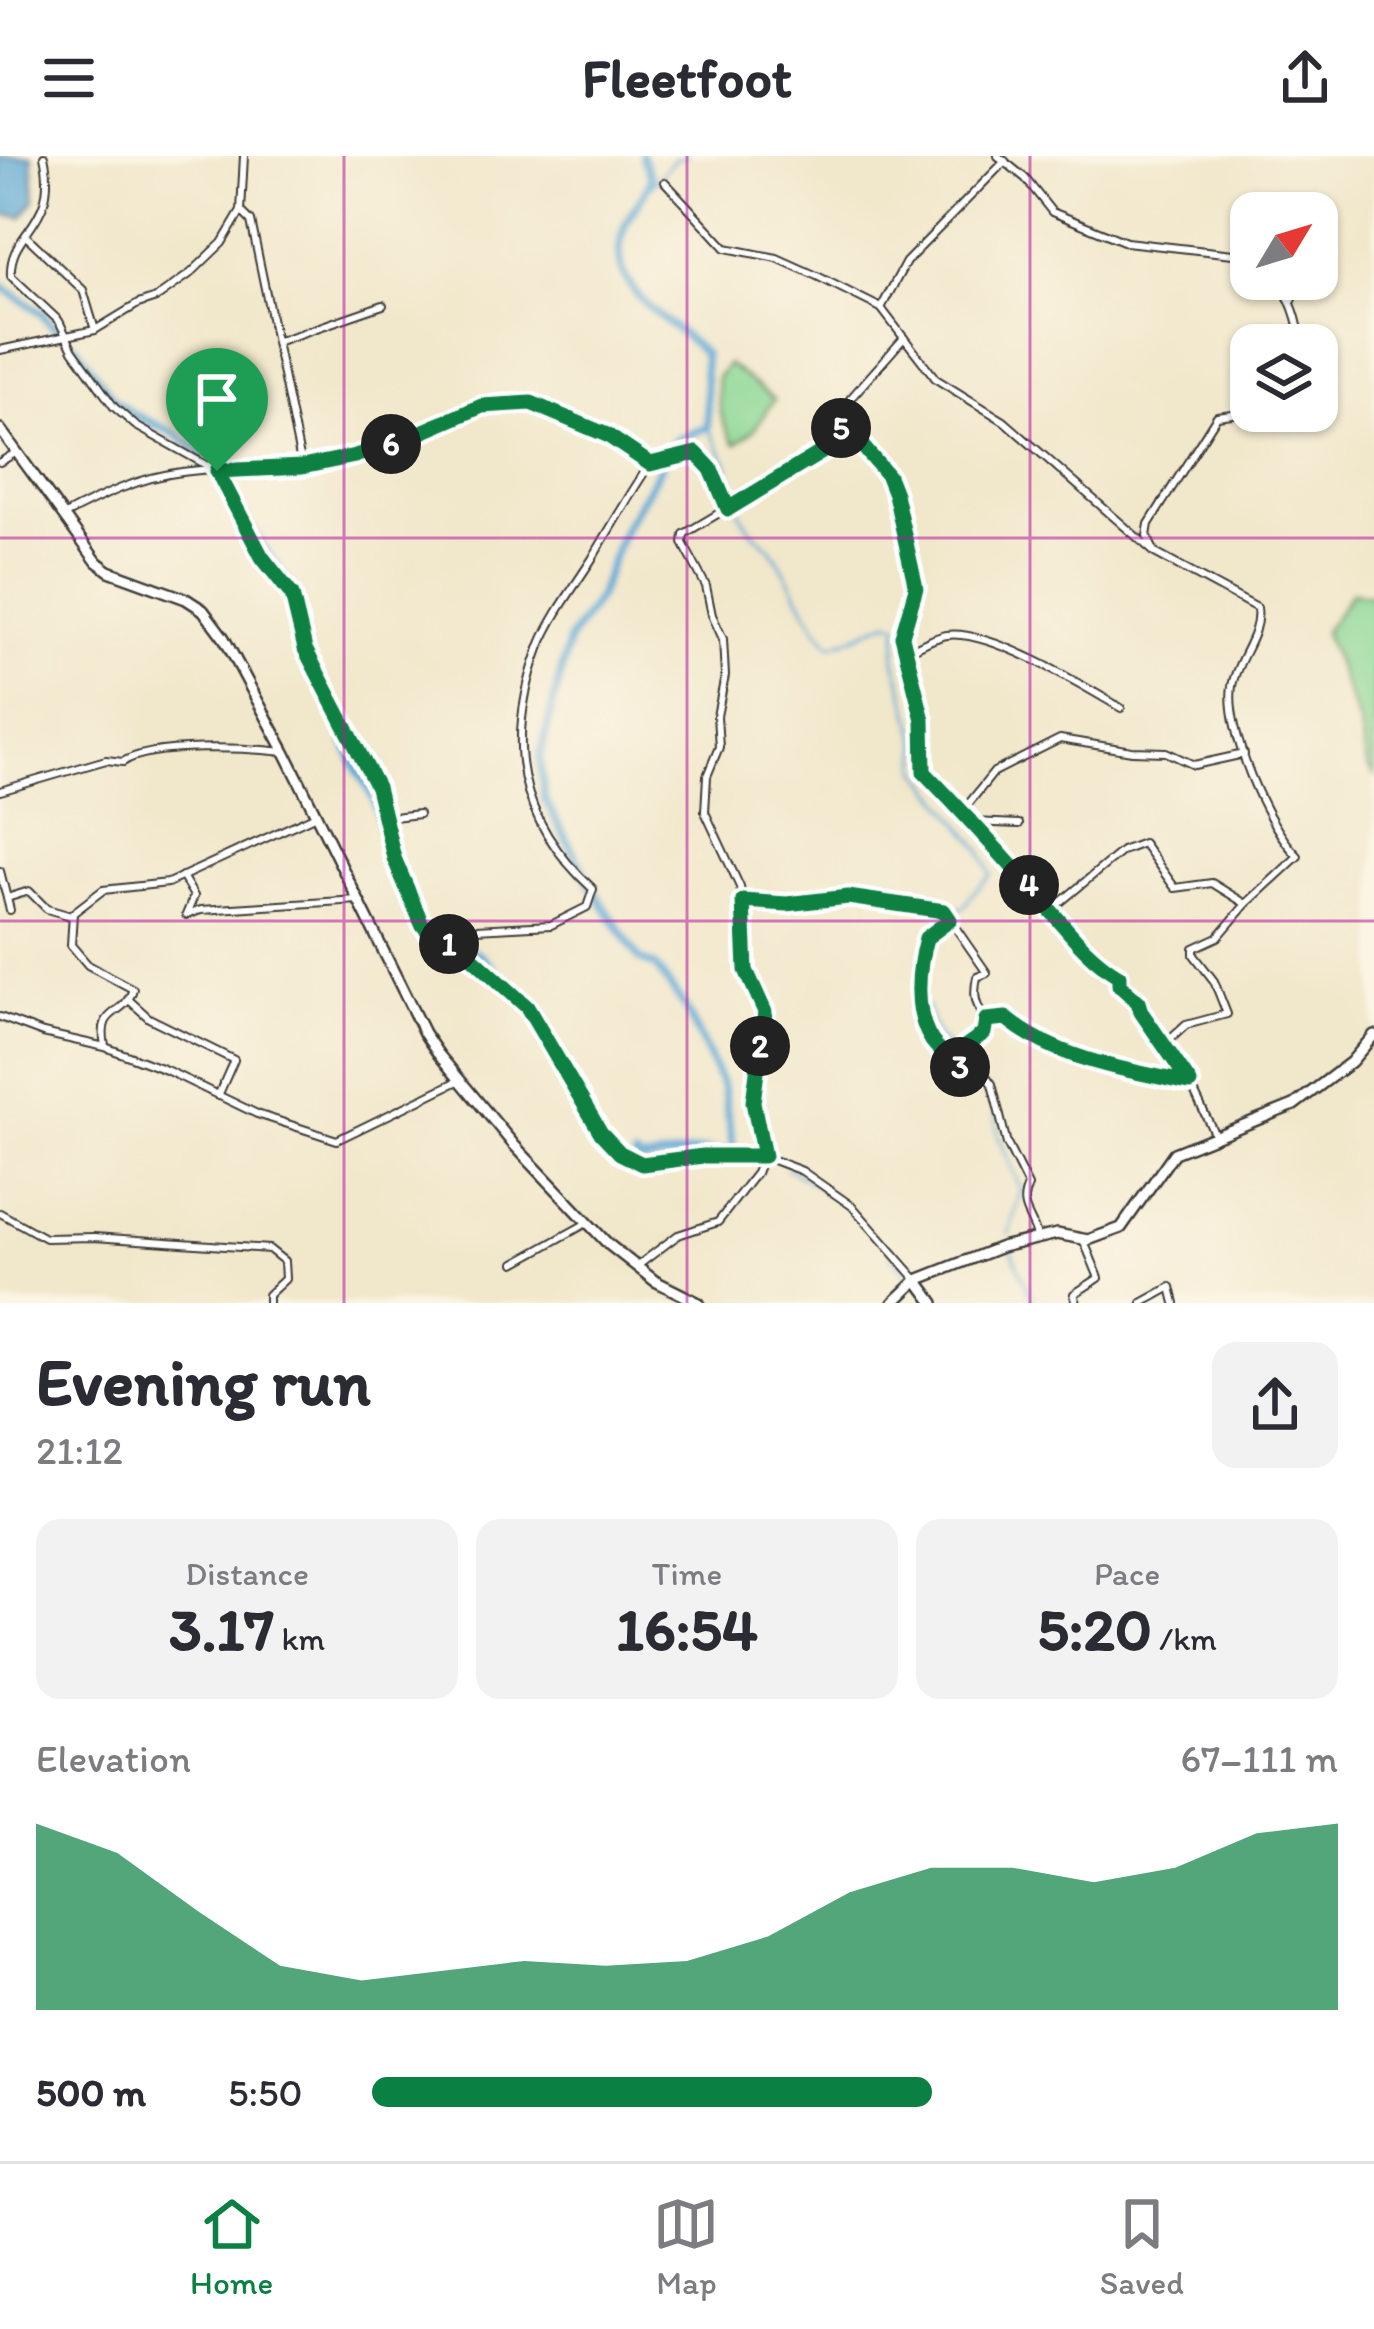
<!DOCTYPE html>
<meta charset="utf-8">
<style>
:root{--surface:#fff;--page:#f2f2f3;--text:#2b2b33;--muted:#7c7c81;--line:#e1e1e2;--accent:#0b8043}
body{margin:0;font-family:Itim,sans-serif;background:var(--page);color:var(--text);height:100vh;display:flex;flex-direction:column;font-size:45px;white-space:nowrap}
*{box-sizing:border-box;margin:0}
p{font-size:39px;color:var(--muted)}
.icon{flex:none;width:66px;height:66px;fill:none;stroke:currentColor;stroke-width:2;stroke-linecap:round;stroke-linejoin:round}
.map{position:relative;height:1147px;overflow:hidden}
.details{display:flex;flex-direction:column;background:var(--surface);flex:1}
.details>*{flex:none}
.needle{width:78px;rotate:52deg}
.fabs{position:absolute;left:1230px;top:36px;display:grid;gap:24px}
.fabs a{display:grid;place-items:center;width:108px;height:108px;border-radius:24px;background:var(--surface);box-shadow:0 3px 9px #0004;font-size:60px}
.pin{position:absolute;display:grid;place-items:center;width:102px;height:102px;color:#fff;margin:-123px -51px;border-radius:50% 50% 50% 0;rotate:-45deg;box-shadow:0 0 12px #0007}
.pin .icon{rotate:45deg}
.km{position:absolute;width:60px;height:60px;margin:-30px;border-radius:50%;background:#222;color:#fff;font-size:33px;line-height:60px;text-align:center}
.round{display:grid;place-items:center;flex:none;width:126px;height:126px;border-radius:24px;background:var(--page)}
.headline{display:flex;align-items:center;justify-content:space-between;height:204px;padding:0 36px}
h1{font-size:66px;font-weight:800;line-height:90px}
.stats{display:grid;grid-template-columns:repeat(3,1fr);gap:18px;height:204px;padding:12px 36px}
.stats div{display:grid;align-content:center;border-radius:24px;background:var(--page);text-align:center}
.stats b{font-size:60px;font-weight:800}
.stats small{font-size:33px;font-weight:400}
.stats p{font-size:33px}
.chart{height:336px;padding:24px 36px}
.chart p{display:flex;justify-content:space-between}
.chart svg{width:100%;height:216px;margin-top:12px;fill:var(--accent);opacity:.7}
ul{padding:0 36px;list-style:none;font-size:39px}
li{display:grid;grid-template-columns:192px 144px 1fr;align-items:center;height:90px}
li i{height:30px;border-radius:15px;background:var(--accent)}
header{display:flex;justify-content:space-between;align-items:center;height:156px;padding:0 36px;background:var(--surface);font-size:54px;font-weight:800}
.dock{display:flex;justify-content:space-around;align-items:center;height:168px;border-top:3px solid var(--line);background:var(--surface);font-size:33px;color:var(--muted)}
.dock a{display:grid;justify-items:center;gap:6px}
.dock .selected{color:var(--accent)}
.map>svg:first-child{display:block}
.green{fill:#8bd794;stroke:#547a58;stroke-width:3}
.water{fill:#5da9d5;stroke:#3c6278;stroke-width:3}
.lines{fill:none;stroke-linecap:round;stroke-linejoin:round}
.stream{stroke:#5da9d5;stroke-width:3}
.canal{stroke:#5da9d5;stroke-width:8}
.street-casing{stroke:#3c3a36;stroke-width:10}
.secondary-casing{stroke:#3c3a36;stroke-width:14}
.street{stroke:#fff;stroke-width:6}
.secondary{stroke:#fff;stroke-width:9}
.route-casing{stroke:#fff;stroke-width:24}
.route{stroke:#0b8043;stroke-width:15}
.grid{fill:none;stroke:#b5179e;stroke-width:3;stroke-opacity:0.55}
</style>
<header><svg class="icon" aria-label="menu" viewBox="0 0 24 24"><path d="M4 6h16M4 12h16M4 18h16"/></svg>Fleetfoot<svg class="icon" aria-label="share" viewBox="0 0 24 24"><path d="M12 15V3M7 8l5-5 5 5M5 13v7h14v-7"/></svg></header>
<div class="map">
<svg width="1374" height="1147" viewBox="0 0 1374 1147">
<rect width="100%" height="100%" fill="#fcf5e5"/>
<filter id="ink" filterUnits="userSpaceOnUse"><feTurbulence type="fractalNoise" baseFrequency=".00833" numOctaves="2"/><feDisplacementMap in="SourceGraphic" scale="24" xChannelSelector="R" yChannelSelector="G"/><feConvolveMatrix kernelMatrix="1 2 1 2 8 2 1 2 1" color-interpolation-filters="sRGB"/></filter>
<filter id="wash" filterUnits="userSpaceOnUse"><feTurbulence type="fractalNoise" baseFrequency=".004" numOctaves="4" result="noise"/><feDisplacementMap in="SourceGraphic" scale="48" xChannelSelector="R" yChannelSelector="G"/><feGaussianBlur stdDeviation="2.7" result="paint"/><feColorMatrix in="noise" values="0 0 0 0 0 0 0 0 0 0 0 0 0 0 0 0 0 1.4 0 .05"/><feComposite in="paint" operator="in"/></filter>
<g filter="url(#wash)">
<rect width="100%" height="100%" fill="#f1e7cb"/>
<g class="green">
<path d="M 728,208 L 774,243 L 753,275 L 736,288 C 720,269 718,246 717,221 Z"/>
<polygon points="1352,436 1374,441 1374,619 1367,610 1360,569 1324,476"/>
</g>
<polygon class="water" points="0,0 32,0 35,44 22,61 0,58"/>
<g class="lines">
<g class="stream">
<polyline points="647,35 675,3 687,0"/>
<polyline points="708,271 727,307 733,343"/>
<path d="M 739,354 C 751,381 761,379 775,399 C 795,429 806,462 831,489 C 854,484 869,472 890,465 L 898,469 L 895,504 L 919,588 L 919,615 L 981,694 L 991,719 L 972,738 L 964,751 L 951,755"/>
<polyline points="935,768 941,763"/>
<polyline points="925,822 934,783"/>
<polyline points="925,849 938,882 968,909"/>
<polyline points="978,921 994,953 999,981 1021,1034 1009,1078"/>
<polyline points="787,1012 835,1041"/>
<polyline points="1011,1094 1034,1147"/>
<polyline points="891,1099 909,1121"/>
</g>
<g class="canal">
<path d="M 642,0 L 651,22 C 645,41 630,54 624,72 C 602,136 670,161 704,198 L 708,271 L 676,283 L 664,302"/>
<polyline points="0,129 40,156 58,176"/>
<polyline points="75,189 112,241 131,257 174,277 212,306"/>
<polyline points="243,361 298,442 304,478"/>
<path d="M 334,552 L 352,603 L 374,644 L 386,697 L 411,765 C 420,783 435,788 454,794"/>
<polyline points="463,791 479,798 532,854"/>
<polyline points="635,1001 642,1005 703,995 734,996 723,931 685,851 655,810 640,804 593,733 544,642 540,602 569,484 599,440 623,374 662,309"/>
</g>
</g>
</g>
<g filter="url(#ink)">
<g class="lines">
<g class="street-casing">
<g id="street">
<path d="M 44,0 C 60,71 8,74 11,120 L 59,165 L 73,194 L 114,251 L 136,270 L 217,315 L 262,401 L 292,439 L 305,493 L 377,630 L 394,702 L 422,768 L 434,783 L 460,791 L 472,801 L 527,851 L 608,988 L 642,1008 L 755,997 L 802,1015 L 852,1050 L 917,1124"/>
<polyline points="998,0 1025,22 1052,56 1126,86 1251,100"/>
<polyline points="665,26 726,92 777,102 817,120 881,152 904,182"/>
<polyline points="241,55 251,65 302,311"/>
<polyline points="26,80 83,134 95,174"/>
<path d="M 1275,123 C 1291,139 1299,166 1301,189"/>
<polyline points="1292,145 1298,125"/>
<polyline points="881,152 906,106 1005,5"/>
<polyline points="276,186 383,149"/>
<polyline points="0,194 95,174 138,148 156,142 191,117 222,87 241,55 244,0"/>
<path d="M 843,266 L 888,320 L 895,338 L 916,432 L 902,480 L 923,564 L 924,616 L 1051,754 L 1122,695 L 1143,687 L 1175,732 L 1212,727 L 1246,748 L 1298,700 C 1267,671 1225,572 1232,530 C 1237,502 1261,480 1257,452 L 1155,397 L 1147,380 L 1149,368 L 1217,260 L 1255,255"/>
<polyline points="0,306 17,296"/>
<path d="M 63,360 C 100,340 140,321 182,316 C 240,308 298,315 355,300 C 412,285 468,240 528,247 C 563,250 621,289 650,308 L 696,297 L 711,313 L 727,352"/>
<path d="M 903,498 C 916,492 933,481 947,479 C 990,473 1084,530 1121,552"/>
<path d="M 0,635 L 106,604 L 123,606 C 151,587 250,592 285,596"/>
<polyline points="962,656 994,616 1060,583 1132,595 1166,596 1194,609 1244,598"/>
<polyline points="385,662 419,658"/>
<polyline points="973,666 1019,668"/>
<polyline points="0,715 10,754"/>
<polyline points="182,720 194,740 186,759 201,754 358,744"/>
<polyline points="7,742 29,735 47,753 71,760"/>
<path d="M 743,745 L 787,748 L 848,741 L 944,755 L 987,817 L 977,821 C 973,839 975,849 986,864"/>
<path d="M 1051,754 C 1070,782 1090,802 1119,820 L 1119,829 L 1138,846 L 1141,856 L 1188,924"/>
<path d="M 950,764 L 926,782 L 921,802 L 923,865 L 933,886 L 964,914 L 984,917 L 992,928 L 1007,988 L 1028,1030 C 1017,1053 1033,1061 1037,1081"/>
<path d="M 436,798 L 476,773 L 551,769 L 587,751 L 593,733 C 517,664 504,586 540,490 C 552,460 575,430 592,403 C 611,371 629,339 650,308"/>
<polyline points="129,844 149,862 234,904 218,940"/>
<polyline points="0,861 43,877 105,891 166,914 257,958 337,984 458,925"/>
<path d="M 986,864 L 1006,862 C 1055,903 1128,914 1190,927 L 1215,979"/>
<polyline points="1164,889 1186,869 1227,858 1214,825 1194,799 1194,792 1218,781 1246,748"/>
<path d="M 105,890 C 97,849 124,863 133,833 L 88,809 L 71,789 L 73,757 L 103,734 L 168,727 L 316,659"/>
<polyline points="960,909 963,892 984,877 986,864"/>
<polyline points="0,1057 45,1082 94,1081 269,1093 284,1105 285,1123 268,1139 268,1147"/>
<polyline points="515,1107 587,1067"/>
<polyline points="636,1111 678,1079 718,1066 756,1017 766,992 753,946 765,856 746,814 746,770 740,731 705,656 707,620 719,591 717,560 725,520 723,483 712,459 706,430 683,387 684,378 822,296 840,276 850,243 904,182 936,223 1004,265 1155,397"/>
<polyline points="1077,1147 1074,1138 1099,1122 1083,1083"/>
<polyline points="1142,1147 1171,1131 1175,1147"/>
</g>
</g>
<g class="secondary-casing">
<g id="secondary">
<polyline points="0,273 97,406 109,415 186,443 203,454 224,482 285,596 424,877 439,899 514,989 608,1088 655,1125 699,1147"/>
<polyline points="917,1124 934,1147"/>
<polyline points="893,1147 917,1124 1001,1091 1057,1078 1088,1084 1121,1072 1174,997 1294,949 1351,906 1374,879"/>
</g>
</g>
<use href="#street" class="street"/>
<use href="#secondary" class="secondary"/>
</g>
</g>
<g class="lines" filter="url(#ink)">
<g class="route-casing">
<path id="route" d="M 531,247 L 607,279 L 650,308 L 696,297 L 711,313 L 728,353 L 822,296 L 836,283 L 842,266 L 888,320 L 895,338 L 916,432 L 902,480 L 923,564 L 924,616 C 964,657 1002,699 1039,741 C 1066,771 1084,799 1119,820 L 1119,829 L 1138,846 L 1141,856 L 1190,927 C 1128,915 1055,903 1006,862 L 986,864 L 984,877 L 963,892 L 960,911 C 951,903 939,895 932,885 C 913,857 918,812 926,782 L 950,764 L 944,755 L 848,741 L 787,748 L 743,745 L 746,814 L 765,856 L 753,946 L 764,1000 L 703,1000 L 642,1008 L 620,997 L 601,977 L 527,851 L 472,801 L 434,783 L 422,768 L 394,702 L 377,631 L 305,493 L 292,439 L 262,401 L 217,315 L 302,311 L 355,300 L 408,282 L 482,250 Z"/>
</g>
<use href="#route" class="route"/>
</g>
<path class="grid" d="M 344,0 L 344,1147M 687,0 L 687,1147M 1030,0 L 1030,1147M 0,382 L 1374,382M 0,765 L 1374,765"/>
</svg>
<div class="fabs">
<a><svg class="needle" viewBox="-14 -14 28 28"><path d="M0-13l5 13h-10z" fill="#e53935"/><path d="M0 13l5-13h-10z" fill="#7c7c81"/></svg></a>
<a><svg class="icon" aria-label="layers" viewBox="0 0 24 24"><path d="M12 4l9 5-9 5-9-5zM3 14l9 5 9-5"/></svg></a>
</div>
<div class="pin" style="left:217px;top:315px;background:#1e9e55"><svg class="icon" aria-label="arrive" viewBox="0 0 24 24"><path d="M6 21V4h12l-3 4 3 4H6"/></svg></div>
<b class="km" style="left:449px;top:788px">1</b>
<b class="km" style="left:760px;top:890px">2</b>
<b class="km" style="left:960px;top:911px">3</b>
<b class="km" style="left:1029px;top:729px">4</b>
<b class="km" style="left:841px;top:272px">5</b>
<b class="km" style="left:391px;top:288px">6</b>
</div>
<section class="details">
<div class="headline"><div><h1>Evening run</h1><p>21:12</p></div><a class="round"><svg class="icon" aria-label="share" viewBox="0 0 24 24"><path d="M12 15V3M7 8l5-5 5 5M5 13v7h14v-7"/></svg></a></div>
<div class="stats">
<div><p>Distance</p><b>3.17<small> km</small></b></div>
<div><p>Time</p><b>16:54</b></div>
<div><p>Pace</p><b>5:20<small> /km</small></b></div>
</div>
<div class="chart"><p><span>Elevation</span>67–111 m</p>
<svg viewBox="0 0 160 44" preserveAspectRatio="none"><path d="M0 44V6L10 12L20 24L30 35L40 38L50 36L60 34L70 35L80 34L90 29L100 20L110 15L120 15L130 18L140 15L150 8L160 6V44z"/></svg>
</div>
<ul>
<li><b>500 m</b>5:50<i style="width:58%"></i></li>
</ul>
</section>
<nav class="dock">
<a class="selected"><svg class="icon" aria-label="home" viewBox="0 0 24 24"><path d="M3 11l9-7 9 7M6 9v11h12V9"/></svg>Home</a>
<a><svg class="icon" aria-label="map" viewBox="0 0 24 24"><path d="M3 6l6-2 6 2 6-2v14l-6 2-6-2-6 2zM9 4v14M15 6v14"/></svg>Map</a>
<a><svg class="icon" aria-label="saved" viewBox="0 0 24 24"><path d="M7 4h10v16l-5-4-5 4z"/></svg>Saved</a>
</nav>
